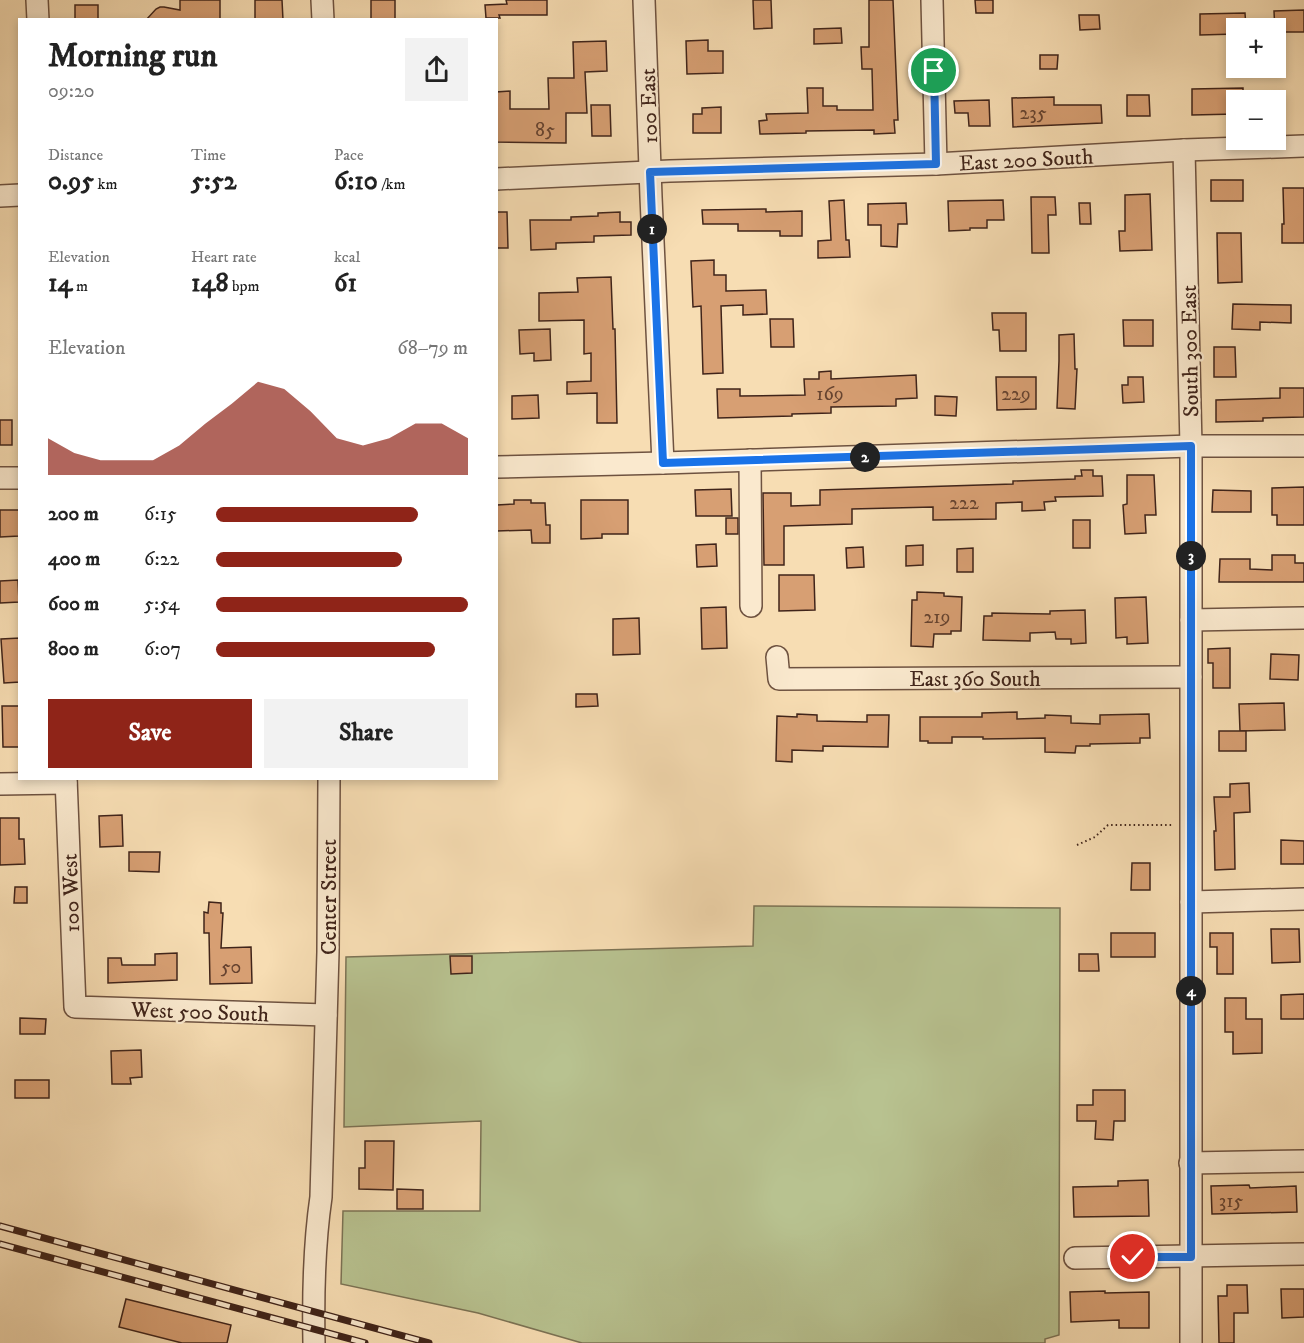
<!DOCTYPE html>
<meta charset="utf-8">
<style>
:root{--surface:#fff;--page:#f2f2f2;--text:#222;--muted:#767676;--accent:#8f2418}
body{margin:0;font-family:"IM FELL DW Pica",serif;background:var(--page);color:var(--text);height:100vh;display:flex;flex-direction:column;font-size:22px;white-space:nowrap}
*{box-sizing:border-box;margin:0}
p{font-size:20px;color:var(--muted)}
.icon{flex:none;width:33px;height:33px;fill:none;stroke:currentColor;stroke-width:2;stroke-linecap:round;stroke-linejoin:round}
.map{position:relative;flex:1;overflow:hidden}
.drawer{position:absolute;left:18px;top:18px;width:480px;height:762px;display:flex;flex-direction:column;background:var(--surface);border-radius:0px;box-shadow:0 3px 9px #0003}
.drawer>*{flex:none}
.controls{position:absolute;left:1226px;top:18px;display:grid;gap:12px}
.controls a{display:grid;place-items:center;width:60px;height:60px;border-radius:0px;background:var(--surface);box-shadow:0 3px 9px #0003;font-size:30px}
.pin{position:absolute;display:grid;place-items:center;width:51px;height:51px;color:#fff;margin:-26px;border:3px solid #fff;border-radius:50%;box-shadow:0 2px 6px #0007}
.km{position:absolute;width:30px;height:30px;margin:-15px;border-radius:50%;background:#222;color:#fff;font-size:16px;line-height:30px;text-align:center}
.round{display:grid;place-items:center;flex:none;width:63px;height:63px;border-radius:0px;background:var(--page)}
.summary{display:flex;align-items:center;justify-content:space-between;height:102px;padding:0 30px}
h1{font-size:33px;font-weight:800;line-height:45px}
.metrics{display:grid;grid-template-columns:repeat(3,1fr);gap:9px;height:102px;padding:6px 30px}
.metrics div{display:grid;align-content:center}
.metrics b{font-size:26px;font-weight:800}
.metrics small{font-size:16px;font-weight:400}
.metrics p{font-size:16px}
.chart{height:168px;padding:12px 30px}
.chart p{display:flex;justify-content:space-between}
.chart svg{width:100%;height:108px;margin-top:6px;fill:var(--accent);opacity:.7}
.action{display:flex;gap:12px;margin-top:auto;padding:12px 30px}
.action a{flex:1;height:69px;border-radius:0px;background:var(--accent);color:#fff;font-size:24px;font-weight:800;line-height:69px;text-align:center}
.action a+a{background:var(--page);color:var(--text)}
ul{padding:0 30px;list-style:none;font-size:20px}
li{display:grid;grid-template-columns:96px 72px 1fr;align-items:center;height:45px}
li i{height:15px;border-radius:8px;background:var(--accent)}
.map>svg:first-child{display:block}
.green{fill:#b8c290;stroke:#7c7355;stroke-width:1.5}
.building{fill:#d79f73;stroke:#40241a;stroke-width:1.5}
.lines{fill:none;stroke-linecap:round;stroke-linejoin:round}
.minor-casing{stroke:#6e5240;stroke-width:24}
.path{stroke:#40241a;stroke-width:2;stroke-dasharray:1.5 3;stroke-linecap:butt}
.minor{stroke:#fae9ce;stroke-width:21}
.rail-casing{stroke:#40241a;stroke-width:7}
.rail{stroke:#fae9ce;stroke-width:4.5;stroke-dasharray:14;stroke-linecap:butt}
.route-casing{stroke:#fff;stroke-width:12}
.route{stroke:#1a73e8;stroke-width:8}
.labels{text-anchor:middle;stroke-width:4.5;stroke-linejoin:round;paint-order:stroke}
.number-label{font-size:20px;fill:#664330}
.street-label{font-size:22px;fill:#40241a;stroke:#fae9ce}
</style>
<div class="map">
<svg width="1304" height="1343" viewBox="0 0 1304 1343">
<rect width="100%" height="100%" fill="#f7ddb3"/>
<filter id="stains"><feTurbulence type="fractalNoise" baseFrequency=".00333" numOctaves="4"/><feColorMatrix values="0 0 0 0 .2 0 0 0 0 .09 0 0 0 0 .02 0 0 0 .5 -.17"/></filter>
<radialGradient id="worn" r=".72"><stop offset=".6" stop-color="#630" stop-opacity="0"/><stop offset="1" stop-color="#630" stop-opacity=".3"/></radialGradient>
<polygon class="green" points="754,906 1060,908 1059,1335 1045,1339 1045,1343 582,1343 478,1313 341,1284 343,1211 480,1211 481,1121 344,1127 346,957 753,946"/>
<g class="building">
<polygon points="180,0 220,0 220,20 146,20 156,9 160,7 164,7 180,10"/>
<polygon points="255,0 282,0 283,20 255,20"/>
<rect x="371" y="0" width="24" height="20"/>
<polygon points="506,0 547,0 547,15 499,15 500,18 486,18 485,5 507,4"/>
<polygon points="753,0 771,0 772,28 754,29"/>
<polygon points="869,0 893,0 898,120 894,120 895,133 874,134 874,130 806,131 806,133 760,134 759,121 767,120 766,114 808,113 807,88 823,88 823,106 837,106 837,110 873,110 872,69 862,69 861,47 869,47"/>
<polygon points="975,0 993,0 993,13 976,13"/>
<rect x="75" y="5" width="23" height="15"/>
<polygon points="1304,10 1304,32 1275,32 1274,11"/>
<polygon points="1245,13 1246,28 1236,28 1236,34 1200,35 1200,14"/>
<polygon points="1079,15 1099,15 1100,29 1080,30"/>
<polygon points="841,28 842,43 814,44 814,29"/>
<polygon points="708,40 708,51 723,51 723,73 687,74 686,41"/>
<polygon points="606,41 607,71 585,72 587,113 566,113 566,143 496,142 496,92 510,91 510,109 549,109 548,78 574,78 573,42"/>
<polygon points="1040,55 1058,55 1057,69 1040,69"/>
<polygon points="1243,88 1243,100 1236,100 1236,114 1192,115 1192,89"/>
<polygon points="1127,95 1149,95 1150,116 1127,116"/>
<polygon points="1054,97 1054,105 1101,105 1102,123 1013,127 1012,98"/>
<polygon points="989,100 990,126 969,126 968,113 955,113 954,101"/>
<polygon points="591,105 610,105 611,136 592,136"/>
<polygon points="721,107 721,133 693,133 693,114 702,114 702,108"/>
<rect x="1211" y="180" width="32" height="21"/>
<polygon points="1283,188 1304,188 1304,243 1282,243 1282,224 1284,224"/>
<polygon points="1150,194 1152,250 1120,251 1119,231 1125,231 1125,195"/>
<polygon points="1031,197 1055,197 1056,215 1048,215 1049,253 1032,253"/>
<polygon points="844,200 846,240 849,240 850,257 818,258 818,241 831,240 829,201"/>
<polygon points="1003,200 1004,220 987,220 987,228 970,228 970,230 949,231 948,201"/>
<polygon points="906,203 907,224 898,224 897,247 881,246 881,225 868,225 868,204"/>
<polygon points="1079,203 1090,203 1091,224 1080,224"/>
<polygon points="766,209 766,212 802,211 802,236 780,236 780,231 738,231 738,224 703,224 702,210"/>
<polygon points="496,212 507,212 508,248 496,248"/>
<polygon points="620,212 620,222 631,222 631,235 594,236 594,242 556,243 556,249 531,250 530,220 571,220 571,217 598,216 598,213"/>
<polygon points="1217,233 1241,233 1242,282 1218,283"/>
<polygon points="714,260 714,275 726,275 726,291 766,290 767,314 743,315 743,305 721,306 723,373 703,374 701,306 693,307 691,261"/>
<polygon points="611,277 613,329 615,329 617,423 597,423 597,393 567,394 567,382 591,381 591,353 584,354 584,320 539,321 539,293 578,292 577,278"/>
<polygon points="1233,304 1291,305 1291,323 1260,322 1260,330 1232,329"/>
<polygon points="992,313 1026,313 1026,351 1000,351 999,330 993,330"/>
<polygon points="770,319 793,319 794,347 771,347"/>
<polygon points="1123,320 1153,320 1153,346 1124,346"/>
<polygon points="550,329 551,360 534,361 534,353 520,354 519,330"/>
<polygon points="1074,334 1075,369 1077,369 1075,409 1057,408 1059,361 1059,335"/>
<polygon points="1214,347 1235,347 1236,377 1214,377"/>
<polygon points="831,371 831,379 916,375 917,398 896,399 896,406 831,407 831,413 792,414 792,416 718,418 717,389 740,389 740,396 805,395 804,379 819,379 819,372"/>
<polygon points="996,377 1036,377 1036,409 997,410"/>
<polygon points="1128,377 1143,377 1144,402 1123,403 1122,385 1128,385"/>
<polygon points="1280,388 1304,388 1304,417 1263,418 1263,421 1216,422 1216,400 1280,398"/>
<polygon points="538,395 539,418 512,419 512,396"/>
<polygon points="935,396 957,397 956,416 935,415"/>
<rect x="0" y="420" width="12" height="25"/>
<polygon points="1081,470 1093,470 1093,476 1102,476 1103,496 1055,497 1056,501 1044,502 1045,510 1022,511 1022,502 996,503 996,519 933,520 933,507 852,509 852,524 784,526 784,565 764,565 763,493 791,493 791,506 820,505 820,490 1013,484 1013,481 1075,479 1075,476 1082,476"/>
<polygon points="1127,475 1154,475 1156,515 1145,515 1146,533 1125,534 1123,505 1127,504"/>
<polygon points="1304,487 1304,525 1277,525 1277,515 1272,515 1272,488"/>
<polygon points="731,489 732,516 696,516 695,490"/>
<polygon points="1213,490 1251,491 1251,512 1212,512"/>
<polygon points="514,500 531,500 531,503 545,503 546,525 550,525 550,543 532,543 531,530 497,531 497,505 514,504"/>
<polygon points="581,500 628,500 628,534 602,534 602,538 581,539"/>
<polygon points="0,510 19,510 19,536 0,537"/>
<rect x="726" y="518" width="12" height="16"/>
<rect x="1073" y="520" width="17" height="28"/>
<polygon points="716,544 717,566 697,567 696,545"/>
<polygon points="923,545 923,565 906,566 906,546"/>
<polygon points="863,547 864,567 847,568 846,548"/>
<polygon points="973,548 973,572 957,572 957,549"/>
<polygon points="1272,555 1295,555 1295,563 1304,563 1304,582 1219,582 1220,559 1250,559 1250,569 1272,570"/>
<polygon points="779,575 814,575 815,610 779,611"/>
<polygon points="18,580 19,602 0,603 0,581"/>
<polygon points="917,592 944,593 944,596 962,597 961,631 951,631 951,634 934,634 933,647 911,646 912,600 917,600"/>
<polygon points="1146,597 1148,643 1127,644 1127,637 1116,638 1115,598"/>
<polygon points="726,607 727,648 702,649 701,608"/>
<polygon points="1085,610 1086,643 1071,644 1071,639 1056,639 1055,632 1030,633 1030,641 983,640 984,616 992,616 992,613 1050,614 1050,611"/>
<polygon points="639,618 640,654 613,655 613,619"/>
<polygon points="20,638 20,682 4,683 1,639"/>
<polygon points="1230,648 1230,688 1213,688 1213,663 1208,663 1208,649"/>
<polygon points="1271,654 1299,655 1298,680 1270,679"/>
<polygon points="576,694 597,694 598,706 576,707"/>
<polygon points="1284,703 1285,730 1240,731 1239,704"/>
<polygon points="2,706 20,706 20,747 3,747"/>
<polygon points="1017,712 1017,719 1045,718 1045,715 1071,716 1071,723 1100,724 1100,715 1149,714 1150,738 1140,738 1140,743 1090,744 1090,746 1076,746 1075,753 1045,752 1045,738 983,739 983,737 952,737 952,743 928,743 928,741 920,741 920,717 982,717 982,713"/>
<polygon points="797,714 817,715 817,721 867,722 867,715 889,715 888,747 823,746 823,751 792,750 792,762 776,761 777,716 797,717"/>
<rect x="1219" y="731" width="27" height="20"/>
<polygon points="1249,783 1250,812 1234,813 1235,869 1215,870 1214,831 1216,831 1214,797 1230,797 1230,784"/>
<polygon points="122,815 123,846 100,847 99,816"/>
<polygon points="0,818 19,818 19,839 24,839 25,864 0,865"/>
<polygon points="1281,840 1304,841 1304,864 1281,864"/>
<polygon points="129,852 160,852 159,872 129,871"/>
<polygon points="1132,863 1150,863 1150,890 1131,890"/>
<polygon points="15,887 27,887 27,903 14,903"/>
<polygon points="209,902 221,903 221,913 223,913 221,948 251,947 252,983 210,984 209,933 204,933 204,912 208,913"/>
<polygon points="1271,929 1299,929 1300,962 1272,963"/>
<rect x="1111" y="933" width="44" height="24"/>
<polygon points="1210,933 1233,933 1233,974 1217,974 1217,947 1210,947"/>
<polygon points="177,953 177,980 108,983 108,958 121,958 122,965 155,965 155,954"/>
<polygon points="1079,954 1098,954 1099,971 1079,971"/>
<polygon points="450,956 472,956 472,973 451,974"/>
<polygon points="1304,994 1304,1019 1281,1019 1281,995"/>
<polygon points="1225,998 1246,998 1246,1019 1262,1019 1262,1053 1233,1054 1233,1032 1225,1032"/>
<polygon points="20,1018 46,1019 45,1034 20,1034"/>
<polygon points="141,1050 142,1077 130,1078 131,1084 112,1084 111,1051"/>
<rect x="15" y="1080" width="34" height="18"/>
<polygon points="1093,1090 1125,1090 1125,1121 1114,1121 1113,1140 1095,1139 1096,1121 1077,1121 1077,1105 1093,1105"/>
<polygon points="365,1141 394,1141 393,1190 359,1189 359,1168 365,1168"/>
<polygon points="1148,1180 1149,1216 1074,1217 1073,1187 1118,1186 1118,1181"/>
<polygon points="1249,1185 1250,1188 1296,1186 1297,1212 1212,1214 1211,1186"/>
<polygon points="397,1189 423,1190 423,1209 397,1209"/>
<polygon points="1227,1285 1247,1285 1248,1313 1234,1313 1234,1343 1219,1343 1218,1296 1227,1296"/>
<polygon points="1281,1289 1304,1289 1304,1317 1282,1318"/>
<polygon points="1105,1291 1105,1293 1149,1292 1149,1328 1119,1328 1119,1320 1071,1322 1070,1292"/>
<polygon points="126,1299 231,1325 227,1343 182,1343 119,1327"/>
</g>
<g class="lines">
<g class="minor-casing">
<g id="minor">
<polyline points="37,0 38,20"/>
<polyline points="322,0 323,20"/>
<polyline points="644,0 651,197 663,463"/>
<polyline points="932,0 936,164"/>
<polyline points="1184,150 1191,446 1191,1343"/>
<polyline points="496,179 670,171 936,164 1184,150 1304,146"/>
<polyline points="0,196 20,195"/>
<polyline points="750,460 751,606"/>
<polyline points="496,467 663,463 1191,446 1304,446"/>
<polyline points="0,478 20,478"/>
<polyline points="1191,620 1304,618"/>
<polyline points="777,657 779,679 1191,677"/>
<polyline points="66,778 75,1007 326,1015"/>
<polyline points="0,784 66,783"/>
<polyline points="1191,902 1304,899"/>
<polyline points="1190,1163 1304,1161"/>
<polyline points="1075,1258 1304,1254"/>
<path d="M 314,1343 C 313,1294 314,1245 321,1197 L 328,952 L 329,778"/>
</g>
</g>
<polyline class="path" points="1077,845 1095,837 1108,825 1173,825"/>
<use href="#minor" class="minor"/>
<g class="rail-casing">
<g id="rail">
<polyline points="0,1226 429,1343"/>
<polyline points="0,1244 365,1343"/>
</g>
</g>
<use href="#rail" class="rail"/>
</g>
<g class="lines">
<g class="route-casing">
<polyline id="route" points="934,71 936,164 650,172 663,463 1191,446 1191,1257 1133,1257"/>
</g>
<use href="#route" class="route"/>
</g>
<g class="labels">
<g class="number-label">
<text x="1033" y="119">235</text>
<text x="545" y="136">85</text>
<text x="830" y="400">169</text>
<text x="1016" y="400">229</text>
<text x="964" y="509">222</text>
<text x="937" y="623">219</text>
<text x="231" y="973">50</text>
<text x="1231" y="1207">315</text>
</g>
<g class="street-label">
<text transform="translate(648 106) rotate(-92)" y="8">100 East</text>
<text transform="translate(1026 159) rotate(-3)" y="8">East 200 South</text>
<text transform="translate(1189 351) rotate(-91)" y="8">South 300 East</text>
<text x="975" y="686">East 360 South</text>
<text transform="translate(70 893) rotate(-92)" y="8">100 West</text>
<text transform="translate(328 897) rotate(-90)" y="8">Center Street</text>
<text transform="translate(200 1011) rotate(2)" y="8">West 500 South</text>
</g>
</g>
<rect width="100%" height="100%" filter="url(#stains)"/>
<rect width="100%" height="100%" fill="url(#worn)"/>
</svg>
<div class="controls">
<a>+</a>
<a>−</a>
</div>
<div class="pin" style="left:934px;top:71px;background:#1e9e55"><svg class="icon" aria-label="arrive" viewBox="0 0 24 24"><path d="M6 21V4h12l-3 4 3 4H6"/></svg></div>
<div class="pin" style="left:1133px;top:1257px;background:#d93025"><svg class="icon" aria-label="check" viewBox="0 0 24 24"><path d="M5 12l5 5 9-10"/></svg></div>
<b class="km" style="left:652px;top:229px">1</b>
<b class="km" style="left:865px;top:457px">2</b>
<b class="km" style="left:1191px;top:556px">3</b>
<b class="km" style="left:1191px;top:991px">4</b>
<section class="drawer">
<div class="summary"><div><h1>Morning run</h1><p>09:20</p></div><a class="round"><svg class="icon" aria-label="share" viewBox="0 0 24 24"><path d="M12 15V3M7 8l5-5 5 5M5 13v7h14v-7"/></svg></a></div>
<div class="metrics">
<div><p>Distance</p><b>0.95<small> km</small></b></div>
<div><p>Time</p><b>5:52</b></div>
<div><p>Pace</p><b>6:10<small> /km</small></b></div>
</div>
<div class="metrics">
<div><p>Elevation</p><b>14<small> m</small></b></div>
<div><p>Heart rate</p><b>148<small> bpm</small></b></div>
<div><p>kcal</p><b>61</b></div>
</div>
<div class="chart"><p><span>Elevation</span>68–79 m</p>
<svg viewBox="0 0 160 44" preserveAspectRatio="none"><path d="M0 44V29L10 35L20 38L30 38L40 38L50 32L60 23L70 15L80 6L90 9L100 18L110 29L120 32L130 29L140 23L150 23L160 29V44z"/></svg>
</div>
<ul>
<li><b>200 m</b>6:15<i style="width:80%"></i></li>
<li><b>400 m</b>6:22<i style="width:74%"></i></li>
<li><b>600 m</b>5:54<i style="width:100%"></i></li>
<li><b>800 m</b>6:07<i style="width:87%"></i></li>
</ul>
<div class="action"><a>Save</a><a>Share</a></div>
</section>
</div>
